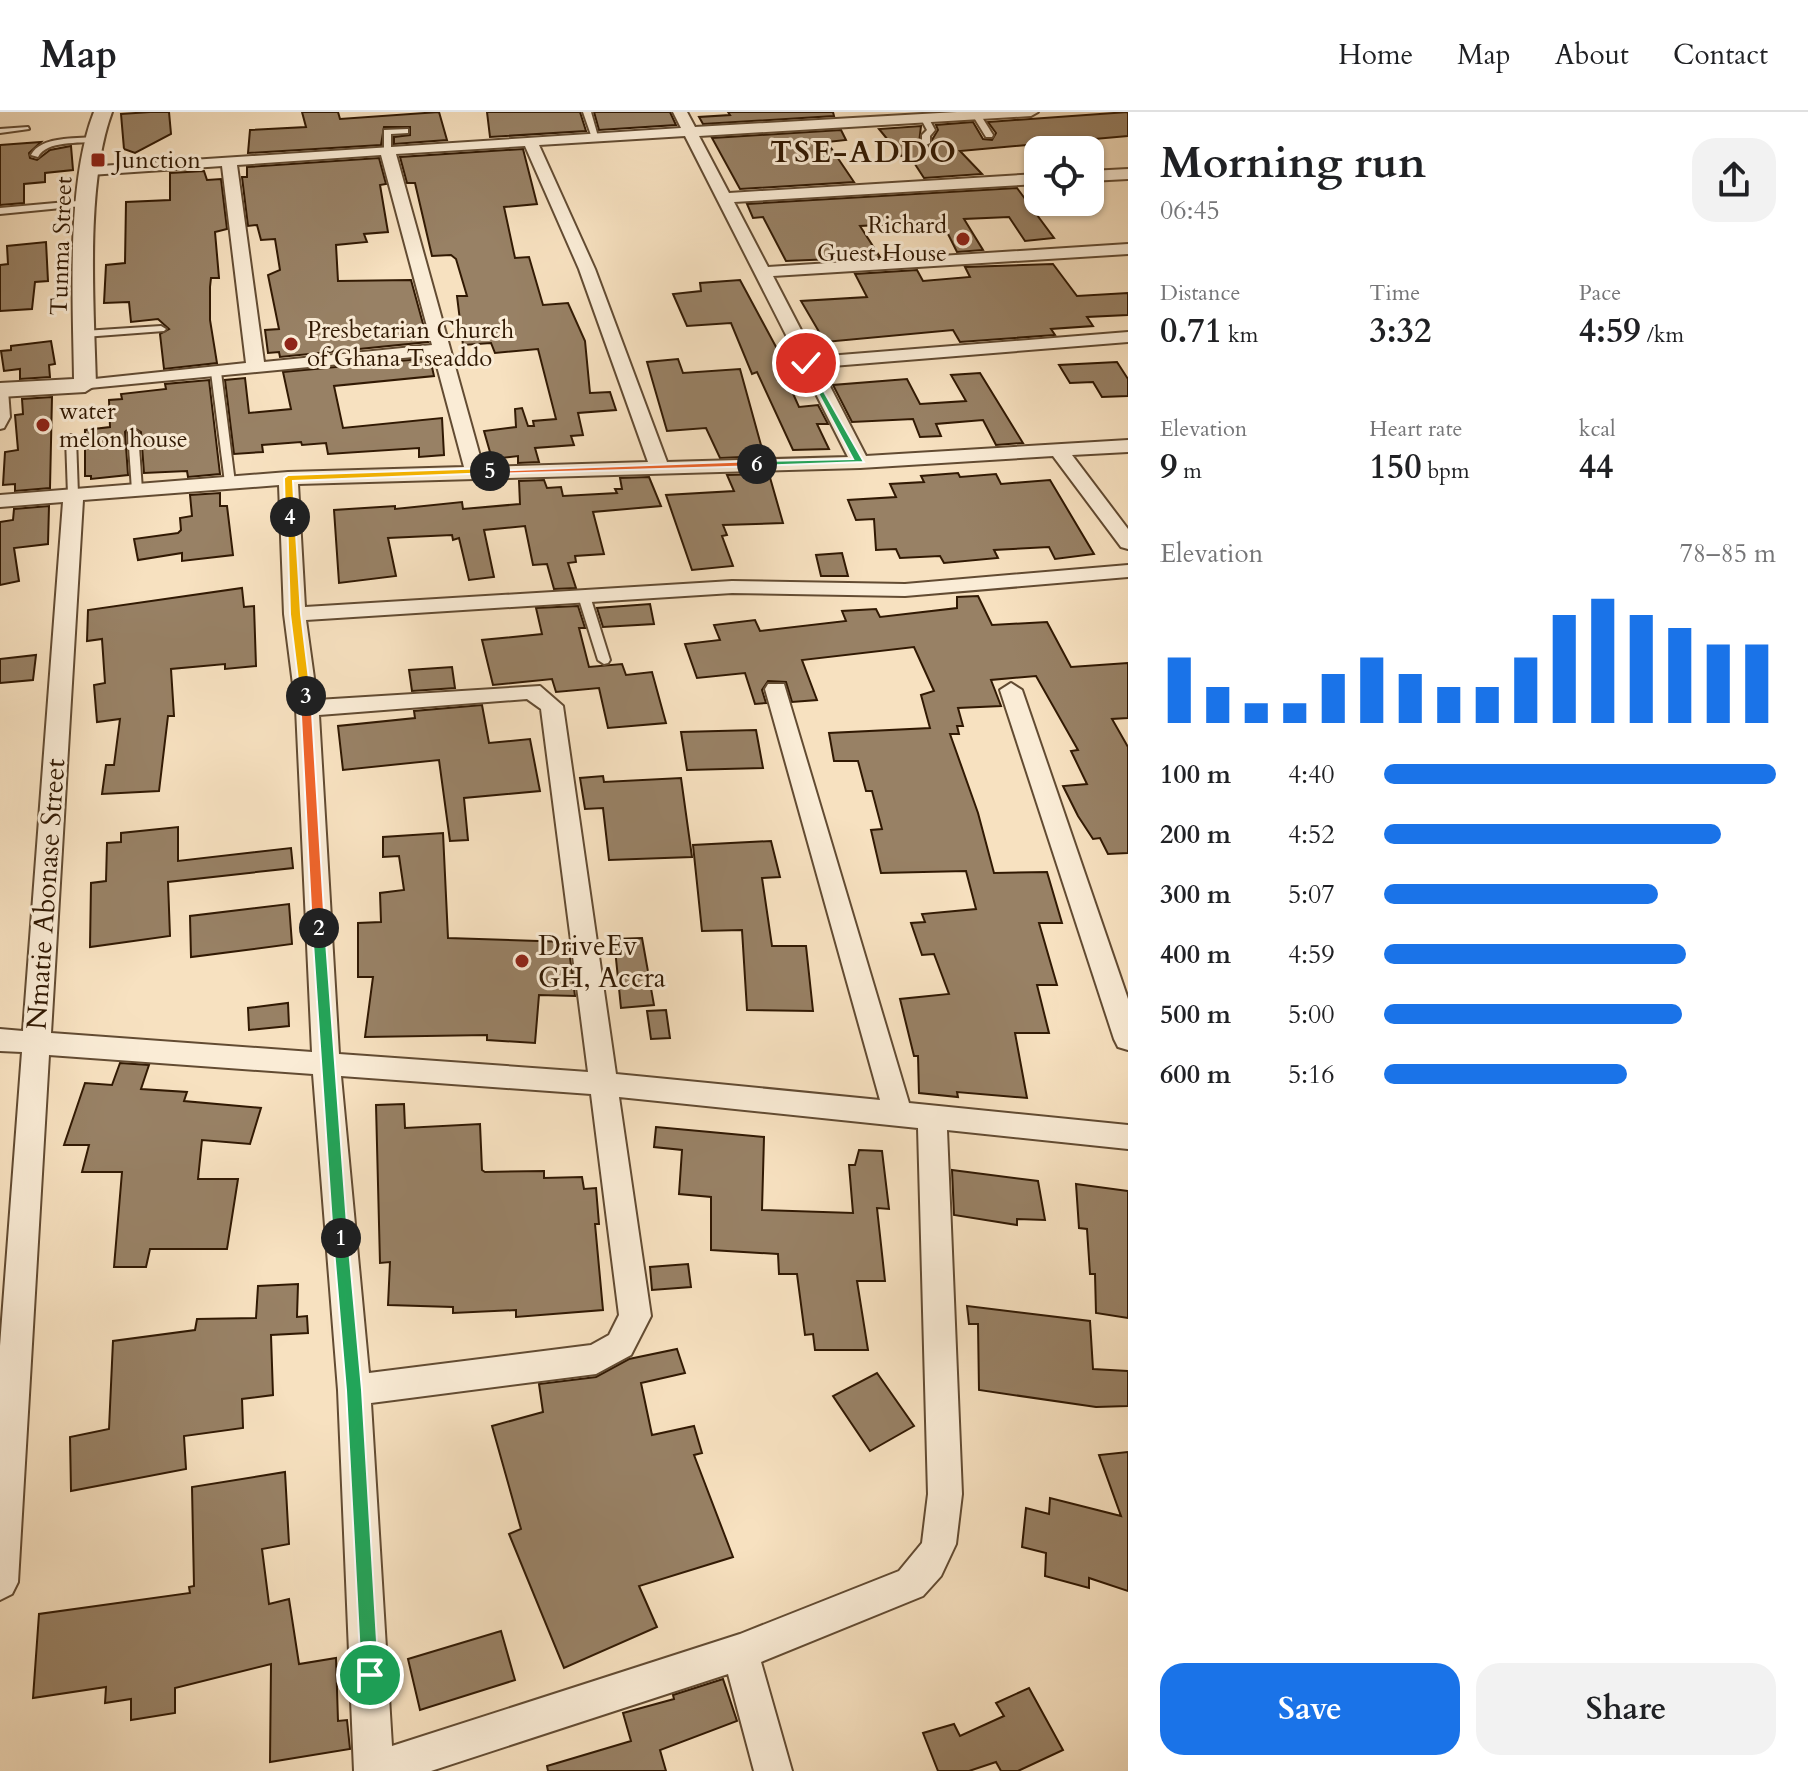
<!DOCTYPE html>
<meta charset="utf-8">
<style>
:root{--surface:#fff;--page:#f2f2f2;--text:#202124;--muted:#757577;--line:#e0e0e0;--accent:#1a73e8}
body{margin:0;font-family:Cardo,serif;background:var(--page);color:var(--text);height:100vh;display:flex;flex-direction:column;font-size:30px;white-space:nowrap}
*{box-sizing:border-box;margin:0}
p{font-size:26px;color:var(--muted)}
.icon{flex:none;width:44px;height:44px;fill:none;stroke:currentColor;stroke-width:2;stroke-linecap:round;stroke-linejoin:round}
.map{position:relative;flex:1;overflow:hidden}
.panel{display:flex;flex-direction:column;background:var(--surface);width:680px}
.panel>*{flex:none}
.controls{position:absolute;left:1024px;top:24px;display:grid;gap:16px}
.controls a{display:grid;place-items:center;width:80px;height:80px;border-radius:16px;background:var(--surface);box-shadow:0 2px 6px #0004;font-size:40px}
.pin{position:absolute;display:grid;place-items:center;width:68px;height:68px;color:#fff;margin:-34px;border:4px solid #fff;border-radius:50%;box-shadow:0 2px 8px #0007}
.km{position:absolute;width:40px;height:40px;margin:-20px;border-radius:50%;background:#222;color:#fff;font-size:22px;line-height:40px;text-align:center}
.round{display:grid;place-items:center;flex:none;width:84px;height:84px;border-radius:24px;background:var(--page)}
.head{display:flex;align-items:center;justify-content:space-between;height:136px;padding:0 32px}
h1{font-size:44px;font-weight:700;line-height:60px}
.metrics{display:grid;grid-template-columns:repeat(3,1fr);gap:12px;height:136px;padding:8px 32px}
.metrics div{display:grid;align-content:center}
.metrics b{font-size:34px;font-weight:700}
.metrics small{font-size:22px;font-weight:400}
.metrics p{font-size:22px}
.chart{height:224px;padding:16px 32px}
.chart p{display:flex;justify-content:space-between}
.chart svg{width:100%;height:144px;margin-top:8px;stroke:var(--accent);stroke-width:6}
.button{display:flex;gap:16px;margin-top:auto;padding:16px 32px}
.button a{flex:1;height:92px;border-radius:24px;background:var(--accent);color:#fff;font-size:32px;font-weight:700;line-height:92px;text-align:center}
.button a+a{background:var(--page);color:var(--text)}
ul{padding:0 32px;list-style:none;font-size:26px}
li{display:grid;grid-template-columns:128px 96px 1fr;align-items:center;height:60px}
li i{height:20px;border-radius:10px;background:var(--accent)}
header{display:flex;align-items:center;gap:48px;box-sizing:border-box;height:112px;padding:0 40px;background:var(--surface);border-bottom:2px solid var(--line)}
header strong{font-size:38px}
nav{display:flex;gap:44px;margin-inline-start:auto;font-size:28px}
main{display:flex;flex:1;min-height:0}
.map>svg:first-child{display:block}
.building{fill:#988165;stroke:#311903;stroke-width:2}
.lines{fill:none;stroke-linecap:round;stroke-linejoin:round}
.service-casing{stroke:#624b32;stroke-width:4}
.minor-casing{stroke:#624b32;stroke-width:4}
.tertiary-casing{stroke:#624b32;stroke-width:4}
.service{fill:#faecd6;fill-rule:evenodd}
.minor{fill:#faecd6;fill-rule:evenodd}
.tertiary{fill:#faecd6;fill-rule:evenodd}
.split-1{fill:#22a559;stroke:#fff;stroke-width:2}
.split-2{fill:#22a559;stroke:#fff;stroke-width:2}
.split-3{fill:#f0652b;stroke:#fff;stroke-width:2}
.split-4{fill:#f5b400;stroke:#fff;stroke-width:2}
.split-5{fill:#f5b400;stroke:#fff;stroke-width:2}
.split-6{fill:#f0652b;stroke:#fff;stroke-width:2}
.split-7{fill:#22a559;stroke:#fff;stroke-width:2}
.poi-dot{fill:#8f2418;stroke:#faecd6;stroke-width:3}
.labels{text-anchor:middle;stroke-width:6;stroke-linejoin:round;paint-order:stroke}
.far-poi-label{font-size:24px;fill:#311903;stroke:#faecd6;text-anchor:start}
.far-street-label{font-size:24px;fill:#311903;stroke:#faecd6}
.street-label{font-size:28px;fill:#311903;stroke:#faecd6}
.poi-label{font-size:28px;fill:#311903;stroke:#faecd6;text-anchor:start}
.far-district-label{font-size:30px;font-weight:bold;letter-spacing:2px;fill:#311903;stroke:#faecd6}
</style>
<header>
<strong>Map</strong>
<nav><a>Home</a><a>Map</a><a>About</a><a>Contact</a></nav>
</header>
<main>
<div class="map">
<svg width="1128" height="1659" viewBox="0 0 1128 1659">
<rect width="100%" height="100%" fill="#f7e1c0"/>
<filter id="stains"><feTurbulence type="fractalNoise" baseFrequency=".0025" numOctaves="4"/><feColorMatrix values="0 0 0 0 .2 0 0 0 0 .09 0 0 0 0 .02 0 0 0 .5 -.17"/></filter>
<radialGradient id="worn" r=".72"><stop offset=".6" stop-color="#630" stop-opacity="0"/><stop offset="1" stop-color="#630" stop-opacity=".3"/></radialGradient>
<g class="building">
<polygon points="150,0 169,0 171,22 135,41 124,37 121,2"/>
<polygon points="302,0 338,0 340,7 439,0 447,28 394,32 394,25 410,23 410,15 384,15 381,33 248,41 250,18 306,15"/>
<polygon points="487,0 580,0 586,19 490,25"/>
<polygon points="594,0 670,0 676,13 599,18"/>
<polygon points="728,0 833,0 834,4 703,12 699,5 730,3"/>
<polygon points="1128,0 1128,24 960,39 982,62 924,66 909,43 901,44 879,17 921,14 919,31 927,36 938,18 936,13 973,10 983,27 992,28 996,21 988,10"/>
<polygon points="841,18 846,28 827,30 854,70 740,77 712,26"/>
<polygon points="41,30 29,41 30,46 37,48 50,38 71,34 73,58 45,61 45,70 24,72 24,91 0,93 0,33"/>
<polygon points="523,37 537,92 504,95 515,146 529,145 543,193 568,191 585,229 590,281 610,280 616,298 578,301 583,323 571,324 574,333 535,336 539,350 518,351 518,344 492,347 484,319 516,315 515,297 522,296 528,314 534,314 533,309 556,307 538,237 495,241 491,231 463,233 457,184 467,184 456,147 451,143 432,144 415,71 407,71 400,45"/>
<polygon points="379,46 386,72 380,73 388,120 364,122 367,130 336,133 338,169 411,168 428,230 280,245 279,240 268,241 265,218 279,217 268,163 280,158 275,127 261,128 257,113 248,114 242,65 247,65 247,55"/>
<polygon points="204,59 207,68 221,67 227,117 215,120 219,166 211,166 210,175 210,208 217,251 164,257 160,222 169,217 158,207 131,210 129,190 104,191 106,153 125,151 126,90 170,88 170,61"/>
<polygon points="1017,76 1054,126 1025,129 1009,105 964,107 983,138 957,140 942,110 860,114 880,145 786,149 763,105 753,106 747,92"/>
<polygon points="46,130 48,169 35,170 32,197 0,199 0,153 8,152 7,134"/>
<polygon points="1053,152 1077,184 1128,181 1128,203 1087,205 1093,214 1051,217 1055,223 960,230 953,218 825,230 801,189 867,185 855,162 917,158 923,169 970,165 965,155"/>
<polygon points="740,168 782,246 777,246 799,295 818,293 828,312 817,312 829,337 793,338 757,260 752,262 731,211 687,214 673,182 701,179 700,171"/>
<polygon points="51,229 55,252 49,253 50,265 20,267 20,257 4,259 1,239 11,238 11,234"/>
<polygon points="430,246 434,264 334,274 343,316 442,306 444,343 419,345 419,336 328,342 326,331 302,333 301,330 262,333 263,340 234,342 225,268 245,266 249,301 291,297 283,260"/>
<polygon points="678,247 683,261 740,257 764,344 720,346 706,316 667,319 647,250"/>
<polygon points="1117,250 1128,267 1128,284 1102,285 1093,270 1070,271 1059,253"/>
<polygon points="980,261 1023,331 996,333 983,308 936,312 941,324 920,325 913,307 852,310 833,273 907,267 920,292 966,289 951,263"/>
<polygon points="209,268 220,362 188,365 187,359 144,361 141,320 131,314 125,320 128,363 91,367 91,364 85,364 85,318 110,315 109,288 122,287 121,282 166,277 165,272"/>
<polygon points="52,285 50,376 15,379 15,372 3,373 5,340 18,338 15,303 23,302 22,287"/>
<polygon points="958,361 960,365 996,362 1001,372 1050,368 1094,442 1055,447 1049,435 994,438 998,446 944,451 940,444 900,446 896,437 876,438 874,407 856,408 848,388 896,385 890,372 924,370 921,364"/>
<polygon points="769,362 783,411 723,413 727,423 722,424 733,454 692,458 666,383 734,379 727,363"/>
<polygon points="649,365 661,394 593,400 604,442 575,444 576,450 568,451 576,476 554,477 547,452 533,453 525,414 484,418 494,465 469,468 459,426 453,428 452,423 388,426 396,464 339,471 334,398 395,394 395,397 462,390 463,397 520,392 519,369 544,368 547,376 561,375 563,384 617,381 615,377 622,377 620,366"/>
<polygon points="220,381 220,394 227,394 233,443 182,449 182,441 138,448 134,427 178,421 181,418 180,406 192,404 190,383"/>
<polygon points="49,394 48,432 14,436 19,469 0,473 0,410 13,408 14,397"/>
<polygon points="842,441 848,464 821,464 816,443"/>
<polygon points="242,476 244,495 254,494 256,554 225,557 225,552 171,557 174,604 168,604 159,679 102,682 106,653 114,653 120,607 97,610 94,573 105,571 102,527 87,529 88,498"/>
<polygon points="978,484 992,513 1047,510 1071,555 1128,551 1128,606 1112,607 1128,635 1128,741 1108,742 1100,726 1093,727 1078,704 1063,674 1087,672 1071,639 1078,638 1036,564 991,568 1001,594 958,596 963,614 957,614 959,622 950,622 978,701 994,761 1047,760 1062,811 1039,811 1057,873 1037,873 1049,921 1015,921 1027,986 957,980 958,985 919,981 918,944 914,944 900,887 949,882 934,842 922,843 911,811 925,810 922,802 976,797 966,759 881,761 871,718 882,717 872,679 866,679 858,649 834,649 829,621 930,616 921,583 934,579 914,535 802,548 817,588 792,590 786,570 768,569 762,578 766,591 755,592 745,561 697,566 685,532 720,528 714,513 755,508 760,519 846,509 842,499 876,497 880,505 957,496 957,485"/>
<polygon points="650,492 654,512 603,515 597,496"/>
<polygon points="578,494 585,516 579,516 589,555 622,552 626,563 652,560 666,611 608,616 599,576 556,580 552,567 493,573 482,528 542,522 536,496"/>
<polygon points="36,543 33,568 0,571 0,547"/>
<polygon points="452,555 455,576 412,579 409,558"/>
<polygon points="482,593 489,631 530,627 540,679 464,686 468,728 450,729 439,648 343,658 338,614 415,606 414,599"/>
<polygon points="756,618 763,656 687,658 681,620"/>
<polygon points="603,664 604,670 681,666 692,745 609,748 603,696 585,697 580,666"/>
<polygon points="178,715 178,749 291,736 293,756 168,770 170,824 90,835 91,771 106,769 107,731 121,730 121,721"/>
<polygon points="443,721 448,826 568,830 575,884 539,883 535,931 487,928 487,923 365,925 373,865 358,865 358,811 381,810 380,781 404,778 399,744 383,745 383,725"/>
<polygon points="771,729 780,765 762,766 772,834 806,834 813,899 747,898 742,818 702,819 693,733"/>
<polygon points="289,792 292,832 191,845 190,804"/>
<polygon points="642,826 654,893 621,896 614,827"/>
<polygon points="288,891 289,914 249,918 248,896"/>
<polygon points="666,898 670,926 651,927 647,899"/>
<polygon points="120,951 149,953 141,977 187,980 184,989 261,996 250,1032 202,1028 198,1067 238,1067 227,1137 150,1137 146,1155 114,1155 122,1060 82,1060 89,1033 64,1033 85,971 112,973"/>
<polygon points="404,992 405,1016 480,1012 482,1058 485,1060 544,1059 544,1066 582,1065 584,1077 596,1076 599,1112 595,1112 603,1198 516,1205 516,1198 453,1201 453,1195 388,1193 390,1150 380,1151 376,993"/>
<polygon points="656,1015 764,1025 762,1098 853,1101 849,1053 855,1053 859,1038 882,1039 889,1097 877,1096 885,1169 857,1169 868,1238 815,1238 813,1222 805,1223 797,1162 779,1162 778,1142 711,1138 711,1085 679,1082 682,1038 654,1035"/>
<polygon points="952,1058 1038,1069 1045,1108 1017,1107 1017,1113 954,1103"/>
<polygon points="1076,1072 1128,1079 1128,1206 1096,1201 1095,1162 1090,1162 1087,1117 1079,1116"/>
<polygon points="688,1152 691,1175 652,1178 650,1155"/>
<polygon points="298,1172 297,1205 307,1204 308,1221 271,1223 273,1283 242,1287 243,1316 184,1324 186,1357 71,1379 70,1325 109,1317 113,1229 195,1218 197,1207 256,1206 258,1174"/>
<polygon points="967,1194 1090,1209 1093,1257 1128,1259 1128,1294 1096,1295 979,1278 978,1212 969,1212"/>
<polygon points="677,1237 685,1261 641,1271 652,1323 694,1314 702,1341 694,1343 733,1445 639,1474 657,1515 564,1556 509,1422 521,1417 492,1314 543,1300 539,1272 596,1265 629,1247"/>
<polygon points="877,1261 914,1314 870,1339 833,1284"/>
<polygon points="1128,1340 1128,1479 1089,1466 1089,1476 1045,1464 1046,1441 1022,1435 1026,1396 1049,1402 1050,1386 1121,1404 1099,1343"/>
<polygon points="285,1360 289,1432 262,1437 269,1492 289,1487 299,1552 336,1546 338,1609 347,1608 350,1637 270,1650 271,1552 175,1576 175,1601 131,1608 131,1587 105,1591 106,1575 33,1586 39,1502 190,1481 189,1475 194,1474 192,1375"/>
<polygon points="501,1519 515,1568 420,1598 408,1547"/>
<polygon points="723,1567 737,1609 660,1638 666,1659 548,1659 547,1654 631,1629 623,1601 674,1587 673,1583"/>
<polygon points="1029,1576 1063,1638 1018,1659 1001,1659 996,1650 969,1659 938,1659 923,1621 954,1612 960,1624 1004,1604 996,1591"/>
</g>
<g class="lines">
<g class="service-casing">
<g id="service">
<polygon points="583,0 591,0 599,28 592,26"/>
<polygon points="974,2 980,2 993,23 992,25 986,25 973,4"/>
<polygon points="925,5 928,5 935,18 930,24 930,31 926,33 922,31 922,23 927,18 921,7"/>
<polygon points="28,15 29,17 0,21 0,17"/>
<polygon points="408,17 408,21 391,22 391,38 384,40 384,18"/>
<path d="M 94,25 L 98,27 L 97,29 C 79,32 47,28 38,45 L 31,43 C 41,24 75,27 94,25 Z"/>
<polygon points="89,88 93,91 92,93 0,102 0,96"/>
<polygon points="161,214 166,217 164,219 84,225 79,222 84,219"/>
<polygon points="216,257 221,260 235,371 230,374 225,371 211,260"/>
<polygon points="3,275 8,278 10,305 4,316 0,317 0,276"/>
<polygon points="133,317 138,320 142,378 137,381 132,378 128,320"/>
<polygon points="71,323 76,326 78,383 73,386 68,383 66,326"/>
<polygon points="584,481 590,484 610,548 608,551 604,552 598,548 578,484"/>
</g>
</g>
<g class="minor-casing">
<g id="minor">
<path d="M 673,0 L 687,0 L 695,15 L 957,0 L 1038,0 L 1031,4 L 699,24 L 729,81 L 1038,62 L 1038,72 L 734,90 L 768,155 L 1128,132 L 1128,142 L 773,164 L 815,245 L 1128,220 L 1128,230 L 820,255 L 866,344 L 1128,328 L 1128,340 L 1072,343 L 1128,417 L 1128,437 L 1121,435 L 1053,344 L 860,356 L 298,372 L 305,495 L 732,469 L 905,472 L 1128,453 L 1128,465 L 905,484 L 732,481 L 306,508 L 317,588 L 540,574 L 563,594 L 616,962 L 880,988 L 765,577 L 768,572 L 784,572 L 909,991 L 1128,1013 L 1128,1037 L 947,1018 L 962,1382 L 956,1432 L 941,1464 L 923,1484 L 761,1550 L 792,1659 L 754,1659 L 728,1562 L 431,1659 L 354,1659 L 338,1278 L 313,962 L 49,943 L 18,1470 L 12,1482 L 0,1488 L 0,1234 L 22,940 L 0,939 L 0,917 L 23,919 L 63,390 L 0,395 L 0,383 L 288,360 L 464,355 L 434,243 L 79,277 L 79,269 L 85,268 L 246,251 L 222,54 L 90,63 L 82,58 L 85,55 L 681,16 ZM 685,24 L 848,345 L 667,350 L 595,157 L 539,33 ZM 525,34 L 579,157 L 648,350 L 483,355 L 396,42 ZM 381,43 L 432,233 L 264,250 L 237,53 ZM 279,373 L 284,502 L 296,596 L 312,940 L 51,921 L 83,388 ZM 527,587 L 541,597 L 588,960 L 339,942 L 319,603 ZM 341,964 L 591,982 L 619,1203 L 609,1223 L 591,1233 L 369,1261 ZM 619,985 L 918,1016 L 928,1382 L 922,1431 L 899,1459 L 740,1522 L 392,1634 L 371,1291 L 596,1262 L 631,1243 L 651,1204 Z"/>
<polygon points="1128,57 1128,67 1090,69 1090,59"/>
<polygon points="1011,571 1022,578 1128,887 1128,938 1118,935 1114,927 1000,578"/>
</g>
</g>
<g class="tertiary-casing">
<path id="tertiary" d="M 94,0 L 112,0 C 85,73 94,194 96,273 L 85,280 L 0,285 L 0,271 L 74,267 C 73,190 66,71 94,0 Z"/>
</g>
<use href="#service" class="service"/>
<use href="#minor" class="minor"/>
<use href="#tertiary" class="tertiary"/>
</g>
<polygon class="split-1" points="341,1120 348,1126 362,1278 379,1563 370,1572 361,1563 346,1278 333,1126"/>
<polygon class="split-2" points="319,811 325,816 348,1126 341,1133 333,1126 312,816"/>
<polygon class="split-3" points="306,581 311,584 325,816 319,821 312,816 300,584"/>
<polygon class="split-4" points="287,403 295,405 301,502 311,584 306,588 300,584 290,502"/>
<polygon class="split-5" points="490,356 493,361 293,369 295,405 290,408 285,405 284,366 288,363"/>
<polygon class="split-6" points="757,349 761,354 490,362 485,359"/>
<polygon class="split-7" points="806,248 864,350 754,354 757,349 853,347 802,251"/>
<g class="poi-dot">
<rect x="90" y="40" width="16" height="16" rx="4"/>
<circle cx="963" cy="127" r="8"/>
<circle cx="291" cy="232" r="8"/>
<circle cx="43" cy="313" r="8"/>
<circle cx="522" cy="849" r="8"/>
</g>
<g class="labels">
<g class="far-poi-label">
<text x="114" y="56">Junction</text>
<text x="947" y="121" text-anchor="end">Richard<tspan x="947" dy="28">Guest House</tspan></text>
<text x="307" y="226">Presbetarian Church<tspan x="307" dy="28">of Ghana Tseaddo</tspan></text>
<text x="59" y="307">water<tspan x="59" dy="28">melon house</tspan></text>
</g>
<g class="far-street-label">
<text transform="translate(61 134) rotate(-88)" y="8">Tunma Street</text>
</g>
<g class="street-label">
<text transform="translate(45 782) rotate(-86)" y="10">Nmatie Abonase Street</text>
</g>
<g class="poi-label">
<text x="538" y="843">DriveEv<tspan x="538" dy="32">GH, Accra</tspan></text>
</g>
<g class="far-district-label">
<text x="864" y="50">TSE-ADDO</text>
</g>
</g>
<rect width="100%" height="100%" filter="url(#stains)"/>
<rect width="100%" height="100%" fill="url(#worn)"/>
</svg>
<div class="controls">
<a><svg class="icon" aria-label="locate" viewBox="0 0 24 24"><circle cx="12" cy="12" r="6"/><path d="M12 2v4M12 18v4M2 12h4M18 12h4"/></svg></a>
</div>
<div class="pin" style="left:370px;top:1563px;background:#1e9e55"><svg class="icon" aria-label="arrive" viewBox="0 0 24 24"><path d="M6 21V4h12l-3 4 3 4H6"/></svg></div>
<div class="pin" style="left:806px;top:251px;background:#d93025"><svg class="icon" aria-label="check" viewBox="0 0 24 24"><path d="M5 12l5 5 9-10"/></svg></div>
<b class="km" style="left:341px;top:1126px">1</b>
<b class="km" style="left:319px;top:816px">2</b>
<b class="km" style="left:306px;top:584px">3</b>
<b class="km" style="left:290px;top:405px">4</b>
<b class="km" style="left:490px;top:359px">5</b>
<b class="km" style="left:757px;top:352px">6</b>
</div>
<section class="panel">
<div class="head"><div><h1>Morning run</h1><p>06:45</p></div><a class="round"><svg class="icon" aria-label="share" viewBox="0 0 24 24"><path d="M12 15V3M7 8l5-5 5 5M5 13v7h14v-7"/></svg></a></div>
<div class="metrics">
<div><p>Distance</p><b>0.71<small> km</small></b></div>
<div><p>Time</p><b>3:32</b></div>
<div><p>Pace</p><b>4:59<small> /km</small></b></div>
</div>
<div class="metrics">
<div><p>Elevation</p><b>9<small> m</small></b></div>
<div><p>Heart rate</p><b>150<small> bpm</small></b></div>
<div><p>kcal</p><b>44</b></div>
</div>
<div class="chart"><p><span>Elevation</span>78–85 m</p>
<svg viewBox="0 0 160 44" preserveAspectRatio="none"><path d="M5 44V24M15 44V33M25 44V38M35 44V38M45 44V29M55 44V24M65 44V29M75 44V33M85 44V33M95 44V24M105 44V11M115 44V6M125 44V11M135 44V15M145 44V20M155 44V20"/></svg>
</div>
<ul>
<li><b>100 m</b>4:40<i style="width:100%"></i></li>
<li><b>200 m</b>4:52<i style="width:86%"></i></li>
<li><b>300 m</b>5:07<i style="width:70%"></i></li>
<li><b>400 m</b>4:59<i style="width:77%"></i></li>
<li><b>500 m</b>5:00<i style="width:76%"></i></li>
<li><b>600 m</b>5:16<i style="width:62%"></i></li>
</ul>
<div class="button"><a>Save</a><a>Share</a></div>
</section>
</main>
